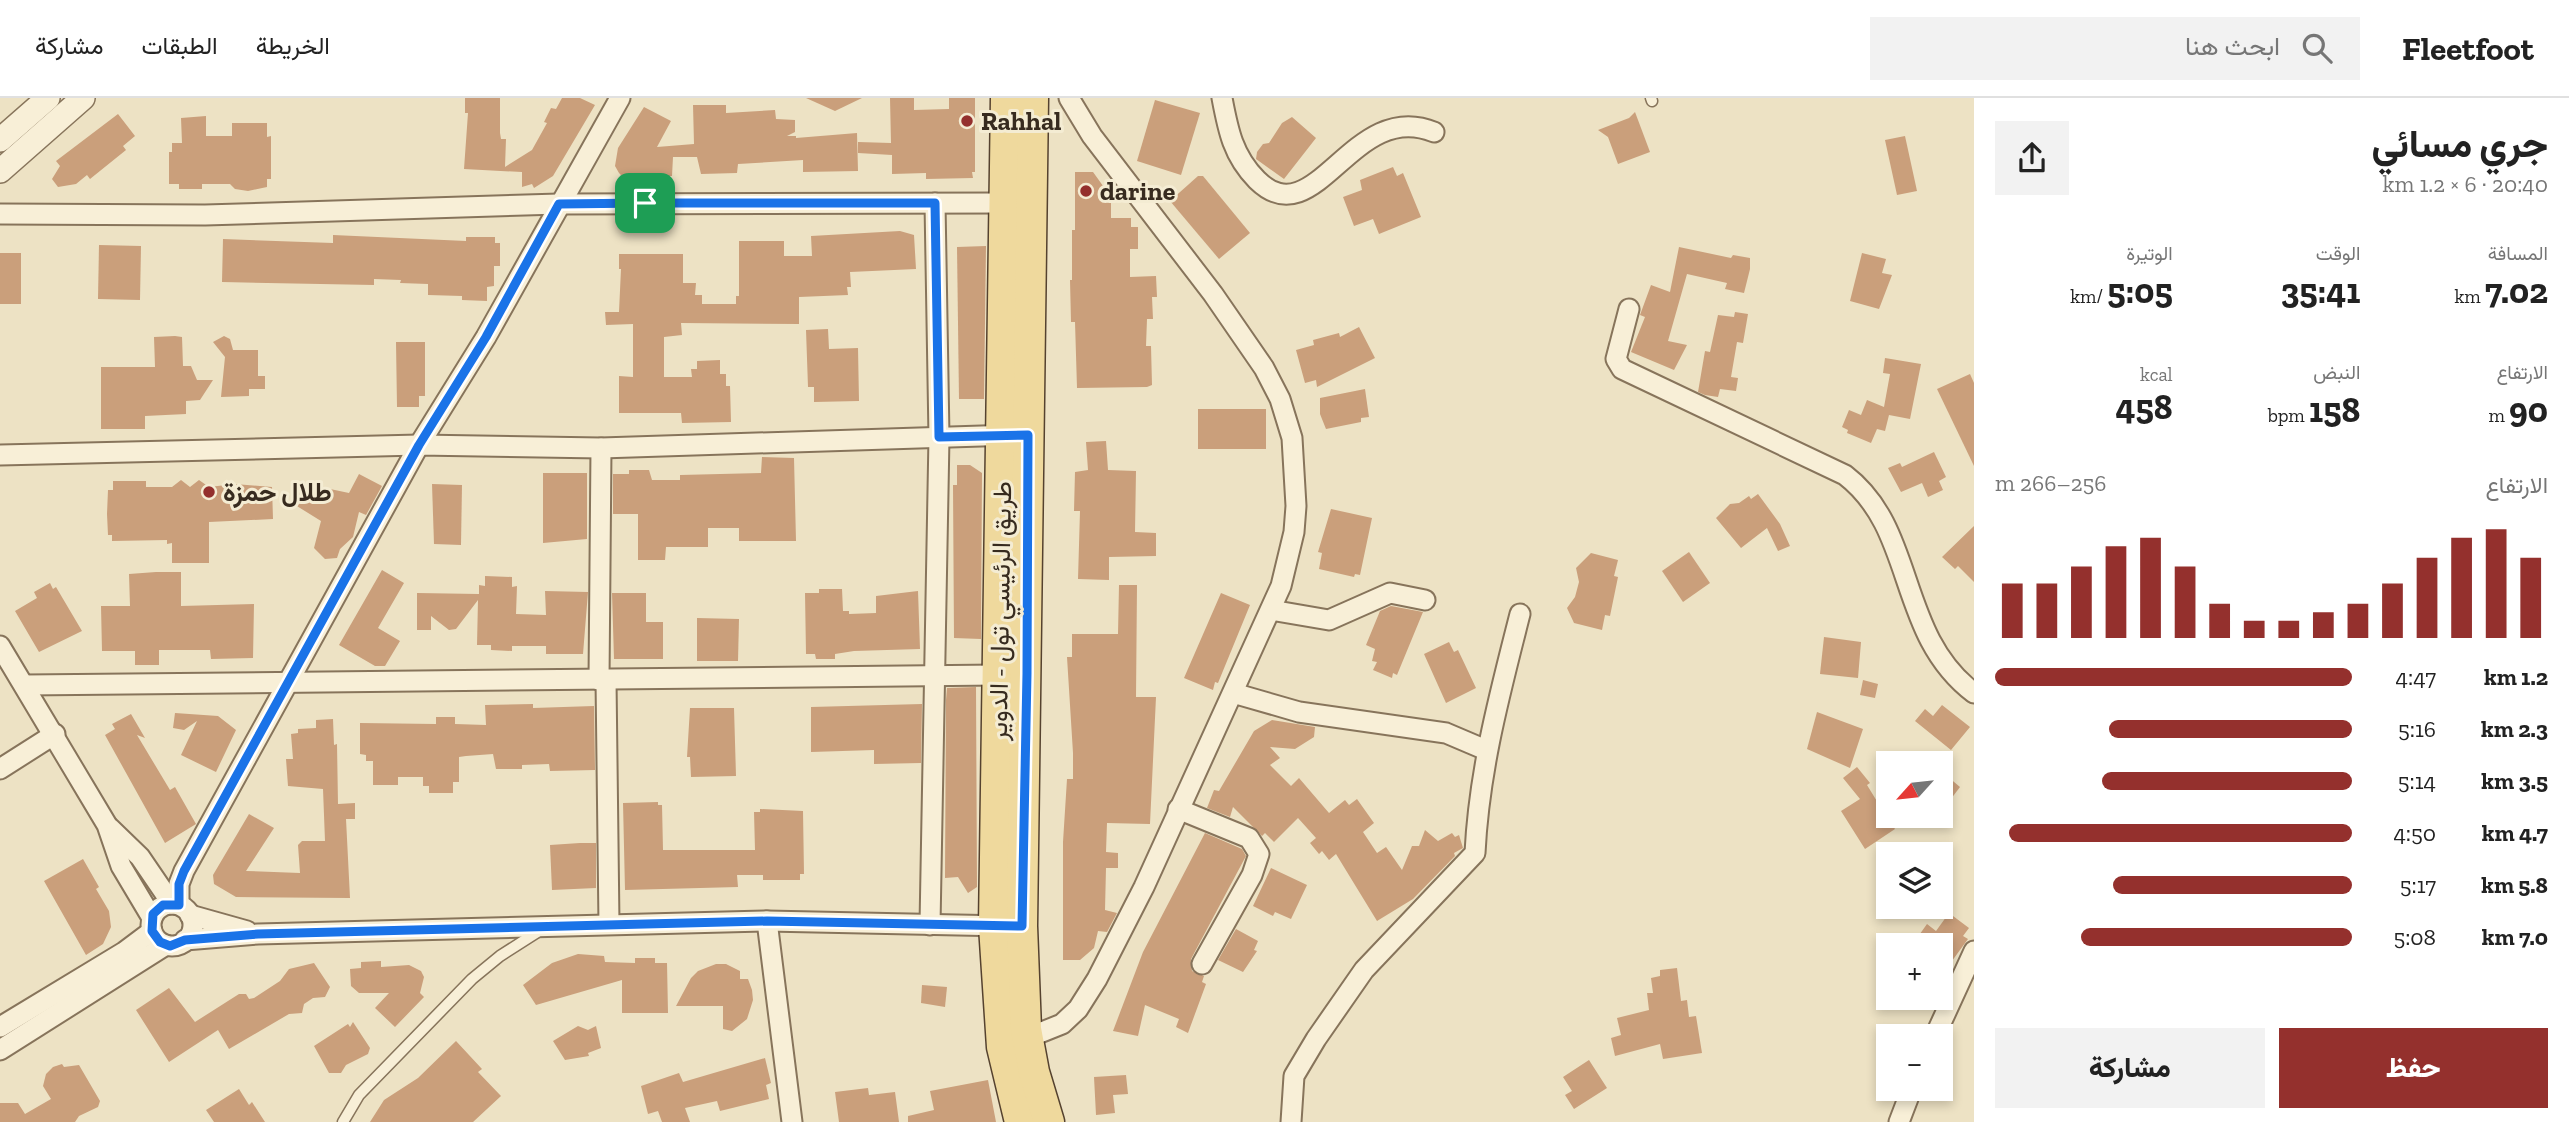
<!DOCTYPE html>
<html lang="ar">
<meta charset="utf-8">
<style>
:root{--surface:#fff;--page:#f2f2f2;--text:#222;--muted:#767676;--line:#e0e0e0;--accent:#94302d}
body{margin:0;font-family:"Zilla Slab",Vazirmatn,serif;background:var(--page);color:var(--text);direction:rtl;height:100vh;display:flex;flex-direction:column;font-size:26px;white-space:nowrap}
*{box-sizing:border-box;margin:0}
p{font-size:23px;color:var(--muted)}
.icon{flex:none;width:38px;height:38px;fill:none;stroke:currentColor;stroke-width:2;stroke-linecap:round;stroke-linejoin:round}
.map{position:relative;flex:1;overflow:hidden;direction:ltr}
.side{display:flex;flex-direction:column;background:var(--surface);width:595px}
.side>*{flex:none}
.needle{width:46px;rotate:243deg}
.controls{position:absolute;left:1876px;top:653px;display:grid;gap:14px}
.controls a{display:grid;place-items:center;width:77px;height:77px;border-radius:0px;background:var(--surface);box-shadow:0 4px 10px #0003;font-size:35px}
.pin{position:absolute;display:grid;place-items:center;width:60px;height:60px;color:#fff;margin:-30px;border-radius:14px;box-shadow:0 4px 10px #0006}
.round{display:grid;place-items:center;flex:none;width:74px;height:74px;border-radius:0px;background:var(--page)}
.headline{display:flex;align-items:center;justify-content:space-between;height:119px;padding:0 21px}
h1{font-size:38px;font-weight:800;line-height:52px}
.figures{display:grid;grid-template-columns:repeat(3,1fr);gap:10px;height:119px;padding:7px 21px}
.figures div{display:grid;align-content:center}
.figures b{font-size:35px;font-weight:800}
.figures small{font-size:19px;font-weight:400}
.figures p{font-size:19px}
.chart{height:196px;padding:14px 21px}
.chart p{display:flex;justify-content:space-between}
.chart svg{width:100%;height:126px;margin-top:7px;stroke:var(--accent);stroke-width:6}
.primary-button{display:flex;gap:14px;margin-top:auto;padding:14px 21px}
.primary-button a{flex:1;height:80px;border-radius:0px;background:var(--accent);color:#fff;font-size:28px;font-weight:800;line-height:80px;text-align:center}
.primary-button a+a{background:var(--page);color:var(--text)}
ul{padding:0 21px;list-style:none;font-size:23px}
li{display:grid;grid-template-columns:112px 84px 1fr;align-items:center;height:52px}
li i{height:18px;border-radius:9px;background:var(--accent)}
header{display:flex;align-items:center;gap:42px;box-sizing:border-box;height:98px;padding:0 35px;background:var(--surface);border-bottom:2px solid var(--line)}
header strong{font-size:33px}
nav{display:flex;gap:38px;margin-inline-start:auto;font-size:24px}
.search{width:490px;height:63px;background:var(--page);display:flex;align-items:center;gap:18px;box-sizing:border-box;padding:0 24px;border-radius:0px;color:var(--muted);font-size:26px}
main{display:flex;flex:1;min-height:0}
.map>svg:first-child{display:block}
.building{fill:#ca9f7b}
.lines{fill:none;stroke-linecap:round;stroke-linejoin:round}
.service-casing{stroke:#87745b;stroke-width:13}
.minor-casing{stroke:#87745b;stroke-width:23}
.tertiary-casing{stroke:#87745b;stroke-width:26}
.primary-casing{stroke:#55422f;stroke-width:33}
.service{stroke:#f8efd7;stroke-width:10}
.minor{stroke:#f8efd7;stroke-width:19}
.tertiary{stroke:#f8efd7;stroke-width:23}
.primary{stroke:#efd99d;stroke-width:30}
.route-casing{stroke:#fff;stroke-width:14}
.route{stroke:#1a73e8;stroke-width:9}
.poi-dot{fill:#94302d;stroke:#f4ecd3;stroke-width:2.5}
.labels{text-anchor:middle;stroke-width:6;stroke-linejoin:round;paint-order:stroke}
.poi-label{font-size:26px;font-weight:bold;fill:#372b1f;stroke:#f4ecd3;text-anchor:start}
.street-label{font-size:26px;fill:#372b1f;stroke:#f4ecd3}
</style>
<header>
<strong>Fleetfoot</strong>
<div class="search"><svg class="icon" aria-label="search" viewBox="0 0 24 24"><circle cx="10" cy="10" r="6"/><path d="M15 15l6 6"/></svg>ابحث هنا</div>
<nav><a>الخريطة</a><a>الطبقات</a><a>مشاركة</a></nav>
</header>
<main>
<section class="side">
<div class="headline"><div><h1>جري مسائي</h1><p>20:40 · 6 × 1.2 km</p></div><a class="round"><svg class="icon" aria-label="share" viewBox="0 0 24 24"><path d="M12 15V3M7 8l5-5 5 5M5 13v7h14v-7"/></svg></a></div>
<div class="figures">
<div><p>المسافة</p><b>7.02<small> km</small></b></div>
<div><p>الوقت</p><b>35:41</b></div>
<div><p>الوتيرة</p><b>5:05<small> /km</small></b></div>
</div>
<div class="figures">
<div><p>الارتفاع</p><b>90<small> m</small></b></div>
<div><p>النبض</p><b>158<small> bpm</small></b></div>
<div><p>kcal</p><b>458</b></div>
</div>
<div class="chart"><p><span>الارتفاع</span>256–266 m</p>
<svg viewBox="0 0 160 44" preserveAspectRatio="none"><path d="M5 44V25M15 44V25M25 44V19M35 44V12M45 44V9M55 44V19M65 44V32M75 44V38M85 44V38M95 44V35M105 44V32M115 44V25M125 44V16M135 44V9M145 44V6M155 44V16"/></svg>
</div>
<ul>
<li><b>1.2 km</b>4:47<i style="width:100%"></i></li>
<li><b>2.3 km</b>5:16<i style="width:68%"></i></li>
<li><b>3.5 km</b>5:14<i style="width:70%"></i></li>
<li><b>4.7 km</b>4:50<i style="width:96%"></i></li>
<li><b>5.8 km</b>5:17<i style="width:67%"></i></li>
<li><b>7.0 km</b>5:08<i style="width:76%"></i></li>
</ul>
<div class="primary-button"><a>حفظ</a><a>مشاركة</a></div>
</section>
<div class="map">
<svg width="1974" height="1024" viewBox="0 0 1974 1024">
<rect width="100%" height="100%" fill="#ede2c4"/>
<g class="building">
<polygon points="465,0 500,0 500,35 501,41 506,41 505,69 532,52 547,25 544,24 551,10 556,11 562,0 580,0 595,7 553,78 534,90 532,86 522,89 522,74 464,71 468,15 465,15"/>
<polygon points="806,0 862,0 835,13"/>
<polygon points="890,0 914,0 914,12 949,11 949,0 975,0 975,74 972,74 973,80 926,81 926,75 892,76 892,57 858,55 858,44 891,45"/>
<polygon points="1155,2 1200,15 1181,77 1137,63"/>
<polygon points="693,7 726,7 726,15 775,12 776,21 795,22 795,34 787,38 796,38 796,40 857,35 858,73 803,74 803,62 738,66 737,75 701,76 697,59 673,59 672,78 624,80 619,75 615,68 618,50 644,9 671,23 657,49 694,46"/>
<polygon points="1635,14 1650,54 1618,66 1608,39 1598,32 1629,20"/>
<polygon points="118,16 135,38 123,48 126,52 90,81 87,77 76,86 58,89 52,81 60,68 56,63"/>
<polygon points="206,18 206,38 232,38 232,25 267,25 267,39 271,38 271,81 267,81 267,89 248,93 235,91 230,86 202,86 202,91 179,91 179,86 169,86 169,54 172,54 172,45 182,45 181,20"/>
<polygon points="1292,19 1316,40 1284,81 1256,61 1257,54 1263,46 1269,45 1282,25"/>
<polygon points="1905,38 1917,93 1897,97 1885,42"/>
<polygon points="1393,69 1397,78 1403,75 1421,119 1379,136 1373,121 1354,128 1343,99 1362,92 1360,82"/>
<polygon points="1075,74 1093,74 1111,99 1111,120 1131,120 1131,129 1138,129 1138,151 1130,151 1130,179 1156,178 1157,199 1152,199 1153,221 1147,221 1146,248 1151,248 1152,287 1147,289 1077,290 1075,224 1071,224 1070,182 1072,182 1072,132 1075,132"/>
<polygon points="1198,78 1203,78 1250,135 1219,161 1170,103"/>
<polygon points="900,133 914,137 916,171 850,174 851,189 847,189 848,197 799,199 799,226 681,225 682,237 664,239 664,279 692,279 691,271 697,271 697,263 720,262 720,276 726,276 726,288 730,288 731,324 682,325 681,315 619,315 619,278 633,279 633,226 606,227 605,214 619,214 621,171 619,171 619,156 683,156 683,185 696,185 695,197 702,197 702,206 736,206 736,198 739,198 739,143 784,143 784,158 812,158 811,138"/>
<polygon points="333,137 466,143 466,139 495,139 495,145 500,145 500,168 494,168 494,188 487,189 487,203 462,202 462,198 428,197 428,186 400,185 401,182 374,181 374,187 222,184 223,141 333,145"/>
<polygon points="99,147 141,148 140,202 98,201"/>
<polygon points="986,148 984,301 959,301 957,149"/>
<polygon points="1679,149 1731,160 1733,157 1750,160 1750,171 1744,195 1725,191 1727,185 1687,176 1668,243 1687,247 1674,272 1631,254 1645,219 1640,217 1651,187 1670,194"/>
<rect x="0" y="155" width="21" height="51"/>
<polygon points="1862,155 1886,161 1882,175 1892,177 1879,211 1850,203"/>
<polygon points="1735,214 1748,216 1743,245 1737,244 1731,279 1738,280 1736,293 1720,291 1718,299 1705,297 1698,294 1705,253 1710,254 1718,217 1734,219"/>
<polygon points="1359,229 1375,260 1317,289 1316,282 1305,285 1296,252 1314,247 1313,242 1339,235 1340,239"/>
<polygon points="828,231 829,251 858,250 859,303 814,304 814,289 808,289 806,232"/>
<polygon points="175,238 182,239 183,268 191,268 197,282 213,282 200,302 186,303 186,316 145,318 145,331 101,331 101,269 155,269 154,239"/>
<polygon points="224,238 230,241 233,252 258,252 258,278 265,278 265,291 249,291 249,298 221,299 225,259 213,244"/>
<polygon points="396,244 425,244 425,298 419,298 419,309 397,309"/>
<polygon points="1885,260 1921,266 1910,321 1889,317 1885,333 1877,331 1871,345 1847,335 1848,332 1842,329 1849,312 1861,317 1867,302 1884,309 1890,276 1883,275"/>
<polygon points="1970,276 1974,285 1974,368 1937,291"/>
<polygon points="1365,291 1369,319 1361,320 1361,324 1326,331 1320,316 1320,300"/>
<rect x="1198" y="311" width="68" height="40"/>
<polygon points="1106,343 1108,372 1136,373 1135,434 1156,435 1156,458 1109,459 1109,482 1078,481 1080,413 1074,413 1075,374 1088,372 1086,344"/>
<polygon points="1934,354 1946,379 1939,383 1943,392 1928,399 1922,385 1901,394 1888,370 1900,365 1902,369"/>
<polygon points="762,359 794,360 796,443 739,443 739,430 708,430 708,449 666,449 665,462 638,462 638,416 613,416 613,376 629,376 629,372 649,372 652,382 680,382 680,377 761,375"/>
<polygon points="957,367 970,367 982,375 981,541 954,540 953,387 957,387"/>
<polygon points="543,375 587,375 587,441 543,445"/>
<polygon points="359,376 382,388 366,417 359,414 353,439 340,451 337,460 325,461 314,450 321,423 292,405 297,384 349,395"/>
<polygon points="181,382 190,389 199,382 209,389 235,386 272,389 273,421 209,424 209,465 172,465 172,445 167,446 167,442 112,443 112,437 108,437 107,416 108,392 113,392 113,383 146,383 146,389 172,389"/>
<polygon points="432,386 462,387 461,447 434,446"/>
<polygon points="1758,396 1780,426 1790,448 1778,453 1767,430 1741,450 1716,420 1730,406 1739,405 1749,398 1751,401"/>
<polygon points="1331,411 1372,420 1360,477 1355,476 1354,479 1319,471 1322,455 1318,454"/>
<polygon points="1974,428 1974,484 1958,468 1955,471 1942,459"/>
<polygon points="1689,454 1710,485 1683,504 1662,473"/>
<polygon points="1591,455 1618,462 1614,478 1618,479 1610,518 1605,517 1602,532 1574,525 1567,510 1575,499 1579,484 1576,470"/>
<polygon points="382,472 404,485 378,530 400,543 385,568 375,568 339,547"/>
<polygon points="156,474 181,474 181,508 254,506 253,560 211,561 210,552 159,552 159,567 135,567 135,553 102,553 101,508 130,508 129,476"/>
<polygon points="485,478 512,479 512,489 517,488 516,516 546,517 545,493 588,494 583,556 546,556 546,548 512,548 512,553 491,552 491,547 477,547 478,502 456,531 449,532 431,518 431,532 417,532 417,495 479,496 479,487 485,488"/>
<polygon points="50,485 53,491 56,489 82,533 39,554 15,513 37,500 34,494"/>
<polygon points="1119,487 1137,487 1136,599 1156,599 1150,726 1107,725 1106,754 1118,755 1118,770 1106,770 1105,812 1117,815 1107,834 1098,833 1094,850 1080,862 1063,862 1063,744 1067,681 1073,681 1073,655 1067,559 1072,559 1072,536 1118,536"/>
<polygon points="819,491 842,491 843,513 849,513 849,516 876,515 876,498 918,493 920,551 854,553 835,556 835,561 816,561 815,556 806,556 805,495 819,495"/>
<polygon points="612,495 646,495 646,524 663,524 663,561 614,561"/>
<polygon points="1221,495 1250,507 1218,585 1215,584 1213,592 1184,580"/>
<polygon points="1391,508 1423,514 1397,577 1393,575 1392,580 1373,572 1377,564 1372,563 1375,551 1366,547 1380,513"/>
<polygon points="697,520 739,521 738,563 697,563"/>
<polygon points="1824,539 1861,544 1858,580 1820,576"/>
<polygon points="1449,544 1454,554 1458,552 1476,590 1446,605 1424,556"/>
<polygon points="1863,582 1878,586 1875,600 1860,597"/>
<polygon points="976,589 977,789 968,795 958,779 945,780 946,602 947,590"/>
<polygon points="533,606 533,610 594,608 595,672 550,673 549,666 522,667 522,671 496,671 493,656 466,658 459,659 459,684 453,684 453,695 429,695 429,688 423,688 423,679 398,679 398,687 373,687 373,663 366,663 366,657 360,656 360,625 436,626 436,619 455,619 455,626 486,627 485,607"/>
<polygon points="922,606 921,665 874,666 874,652 811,654 811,609"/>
<polygon points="1942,607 1970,629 1951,652 1915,623 1925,611 1933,618"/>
<polygon points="690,610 734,610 736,678 691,679 690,659 687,659"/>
<polygon points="1817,614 1863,631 1850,670 1807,651"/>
<polygon points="175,615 218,618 236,632 216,674 181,657 197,623 184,632 173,630"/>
<polygon points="131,616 145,640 137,637 170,692 175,689 196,726 165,745 105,637 115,631 112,626"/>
<polygon points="333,621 334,647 337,646 338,706 355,705 355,721 346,721 350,800 236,799 214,786 213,777 249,716 274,730 246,773 300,775 298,747 302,743 325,743 323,691 288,688 286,661 293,661 291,636 298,635 298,631 316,630 316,622"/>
<polygon points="1272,622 1315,629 1314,639 1295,651 1270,649 1280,660 1270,667 1291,688 1299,680 1329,715 1345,702 1349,707 1357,701 1374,725 1363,734 1377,755 1386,749 1402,772 1412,748 1419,748 1425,732 1438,743 1452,735 1455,739 1459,737 1463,750 1454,755 1455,758 1413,801 1377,823 1336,756 1329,762 1322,753 1319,756 1310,745 1316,740 1298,720 1274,744 1265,735 1262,738 1233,709 1230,719 1207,710 1214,692 1219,693 1254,633"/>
<polygon points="1857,669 1870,685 1867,687 1886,718 1907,718 1893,728 1895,731 1865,751 1841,713 1860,701 1843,680"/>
<polygon points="1941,673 1960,689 1941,714"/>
<polygon points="658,704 658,707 662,707 663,752 755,752 754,714 760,714 760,711 803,713 804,776 800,776 800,782 763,782 763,777 737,777 738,789 625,792 623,705"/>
<polygon points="1205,735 1242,751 1246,758 1191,861 1192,873 1204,878 1202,884 1206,886 1188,935 1176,929 1179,921 1145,907 1138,938 1113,933 1143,854"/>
<polygon points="580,745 596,745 596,790 552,792 550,747"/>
<polygon points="83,761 99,789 96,791 109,813 111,829 103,846 86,857 44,783"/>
<polygon points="1271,770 1307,787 1291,821 1275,814 1273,818 1253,808"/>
<polygon points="1949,815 1969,830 1963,838 1968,841 1941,878 1941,847 1912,847 1927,826 1936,833"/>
<polygon points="1236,831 1258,843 1254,852 1257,853 1243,874 1218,862"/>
<polygon points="578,856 604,858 605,864 635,865 635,860 655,860 655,865 667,865 668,915 622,915 622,882 536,907 523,887 552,865"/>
<polygon points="381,863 381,869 409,867 421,873 424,879 420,895 424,899 395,929 375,910 389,895 359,895 351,888 350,871 361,870 361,864"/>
<polygon points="314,865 330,889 325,899 313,900 304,906 302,915 289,916 229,951 218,932 169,964 136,912 169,890 195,924 239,896 246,896 249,901 254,900 280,883 289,871"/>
<polygon points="716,866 726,866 740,873 740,881 748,881 752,892 753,902 747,921 732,933 723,931 723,908 676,908 691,880 698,873"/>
<polygon points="1677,870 1681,903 1687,902 1689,919 1696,918 1702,955 1663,961 1660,946 1615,958 1611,940 1621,937 1617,920 1649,912 1647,895 1653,895 1651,880 1660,878 1660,872"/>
<polygon points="922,887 947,889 945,909 921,905"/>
<polygon points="353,924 370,950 368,956 346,967 341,975 329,975 314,948 348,926 350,929"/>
<polygon points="578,928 588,932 596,928 601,950 588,955 589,958 565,962 553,943"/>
<polygon points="456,943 482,971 478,974 501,998 473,1024 370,1024 384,1002 418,980"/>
<polygon points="765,960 771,985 766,987 769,1001 720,1013 717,1003 685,1010 690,1024 662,1024 658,1013 648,1016 641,988 679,975 683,984"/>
<polygon points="1589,962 1607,990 1574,1011 1565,997 1572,993 1563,979"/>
<polygon points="62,966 64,969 79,967 100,1003 98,1009 79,1018 75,1024 0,1024 0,1005 18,1005 25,1016 51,1001 43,988 46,976 53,969"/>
<polygon points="1126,977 1128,996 1113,997 1115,1015 1096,1017 1094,979"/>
<polygon points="988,982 996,1024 908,1024 908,1018 934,1012 930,993"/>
<polygon points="868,990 869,997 895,994 899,1024 839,1024 835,994"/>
<polygon points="239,991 249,1007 252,1004 265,1024 214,1024 206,1012"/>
</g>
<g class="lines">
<g class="service-casing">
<g id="service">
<polyline points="1651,0 1652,3"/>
<polyline points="343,1024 359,997 472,881 500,858 539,833"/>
</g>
</g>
<g class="minor-casing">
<g id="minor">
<path d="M 1222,0 C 1228,32 1233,58 1257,82 C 1316,140 1352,0 1434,34"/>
<polyline points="0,116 205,117 559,106 1004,105"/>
<path d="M 1629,211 L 1616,261 L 1622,271 L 1845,377 C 1917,432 1896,536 1974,595"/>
<polyline points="0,357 419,347 601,350 1013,337"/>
<polyline points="1271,512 1329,522 1390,495 1425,502"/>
<polyline points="0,548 107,727 121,768 152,820"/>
<polyline points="599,582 601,350"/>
<polyline points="606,582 609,826"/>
<polyline points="25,587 998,577"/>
<polyline points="1233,595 1299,614 1446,635 1486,652"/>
<polyline points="0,671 55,636"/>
<polyline points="1178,711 1249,740 1259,756 1252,777 1202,866"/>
<polyline points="110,730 140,759 172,806"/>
<circle cx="172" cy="827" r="21"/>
<polyline points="179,807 179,786 184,773 419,347 486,239 620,0"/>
<polyline points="190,817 247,833"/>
<polyline points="767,823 792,1024"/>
<polyline points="930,827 939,339 935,105"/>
<polyline points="185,842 258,836 767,823 1006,828"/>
<polyline points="0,929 124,854 152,833"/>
<polyline points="1935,938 1974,853"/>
<polyline points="1027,940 1062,926 1078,911 1097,881 1144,789 1281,488 1294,434 1296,408 1292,340 1280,301 1264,270 1213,196 1092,38 1069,0"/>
<polyline points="0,952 166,847"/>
<path d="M 1291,1024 L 1294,978 L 1316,941 L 1364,872 L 1475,755 C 1479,672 1500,595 1520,516"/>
<polyline points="1899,1024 1912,990"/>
</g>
</g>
<g class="tertiary-casing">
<g id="tertiary">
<polyline points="0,42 48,0"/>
<polyline points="0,73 83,0"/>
</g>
</g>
<g class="primary-casing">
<g id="primary">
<polyline points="1006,0 994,828 1002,949 1020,1024"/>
<polyline points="1033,0 1022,828 1026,931 1034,974 1049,1024"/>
</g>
</g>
<use href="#service" class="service"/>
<use href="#minor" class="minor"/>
<use href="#tertiary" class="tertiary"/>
<use href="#primary" class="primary"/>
</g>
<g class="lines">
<g class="route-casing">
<polygon id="route" points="645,105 935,105 939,339 1028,337 1027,575 1022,828 767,823 258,836 185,842 170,848 160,844 152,833 153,816 163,807 179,807 179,786 184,773 419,347 486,239 559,106"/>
</g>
<use href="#route" class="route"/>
</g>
<g class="poi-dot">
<circle cx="967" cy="23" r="7"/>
<circle cx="1086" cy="93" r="7"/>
<circle cx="209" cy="394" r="7"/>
</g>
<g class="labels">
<g class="poi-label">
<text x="981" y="32">Rahhal</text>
<text x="1100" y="102">darine</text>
<text x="223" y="403">طلال حمزة</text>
</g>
<g class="street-label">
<text transform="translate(1000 513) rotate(-89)" y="9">طريق الرئيسي تول - الدوير</text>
</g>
</g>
</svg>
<div class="controls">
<a><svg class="needle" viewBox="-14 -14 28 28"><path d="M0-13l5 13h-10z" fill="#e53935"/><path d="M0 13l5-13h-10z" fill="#767676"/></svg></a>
<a><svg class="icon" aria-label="layers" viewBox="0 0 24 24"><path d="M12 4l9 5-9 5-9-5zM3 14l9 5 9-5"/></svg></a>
<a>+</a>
<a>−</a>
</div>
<div class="pin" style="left:645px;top:105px;background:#1e9e55"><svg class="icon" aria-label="arrive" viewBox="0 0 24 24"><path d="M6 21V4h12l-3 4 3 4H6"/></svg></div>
</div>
</main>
